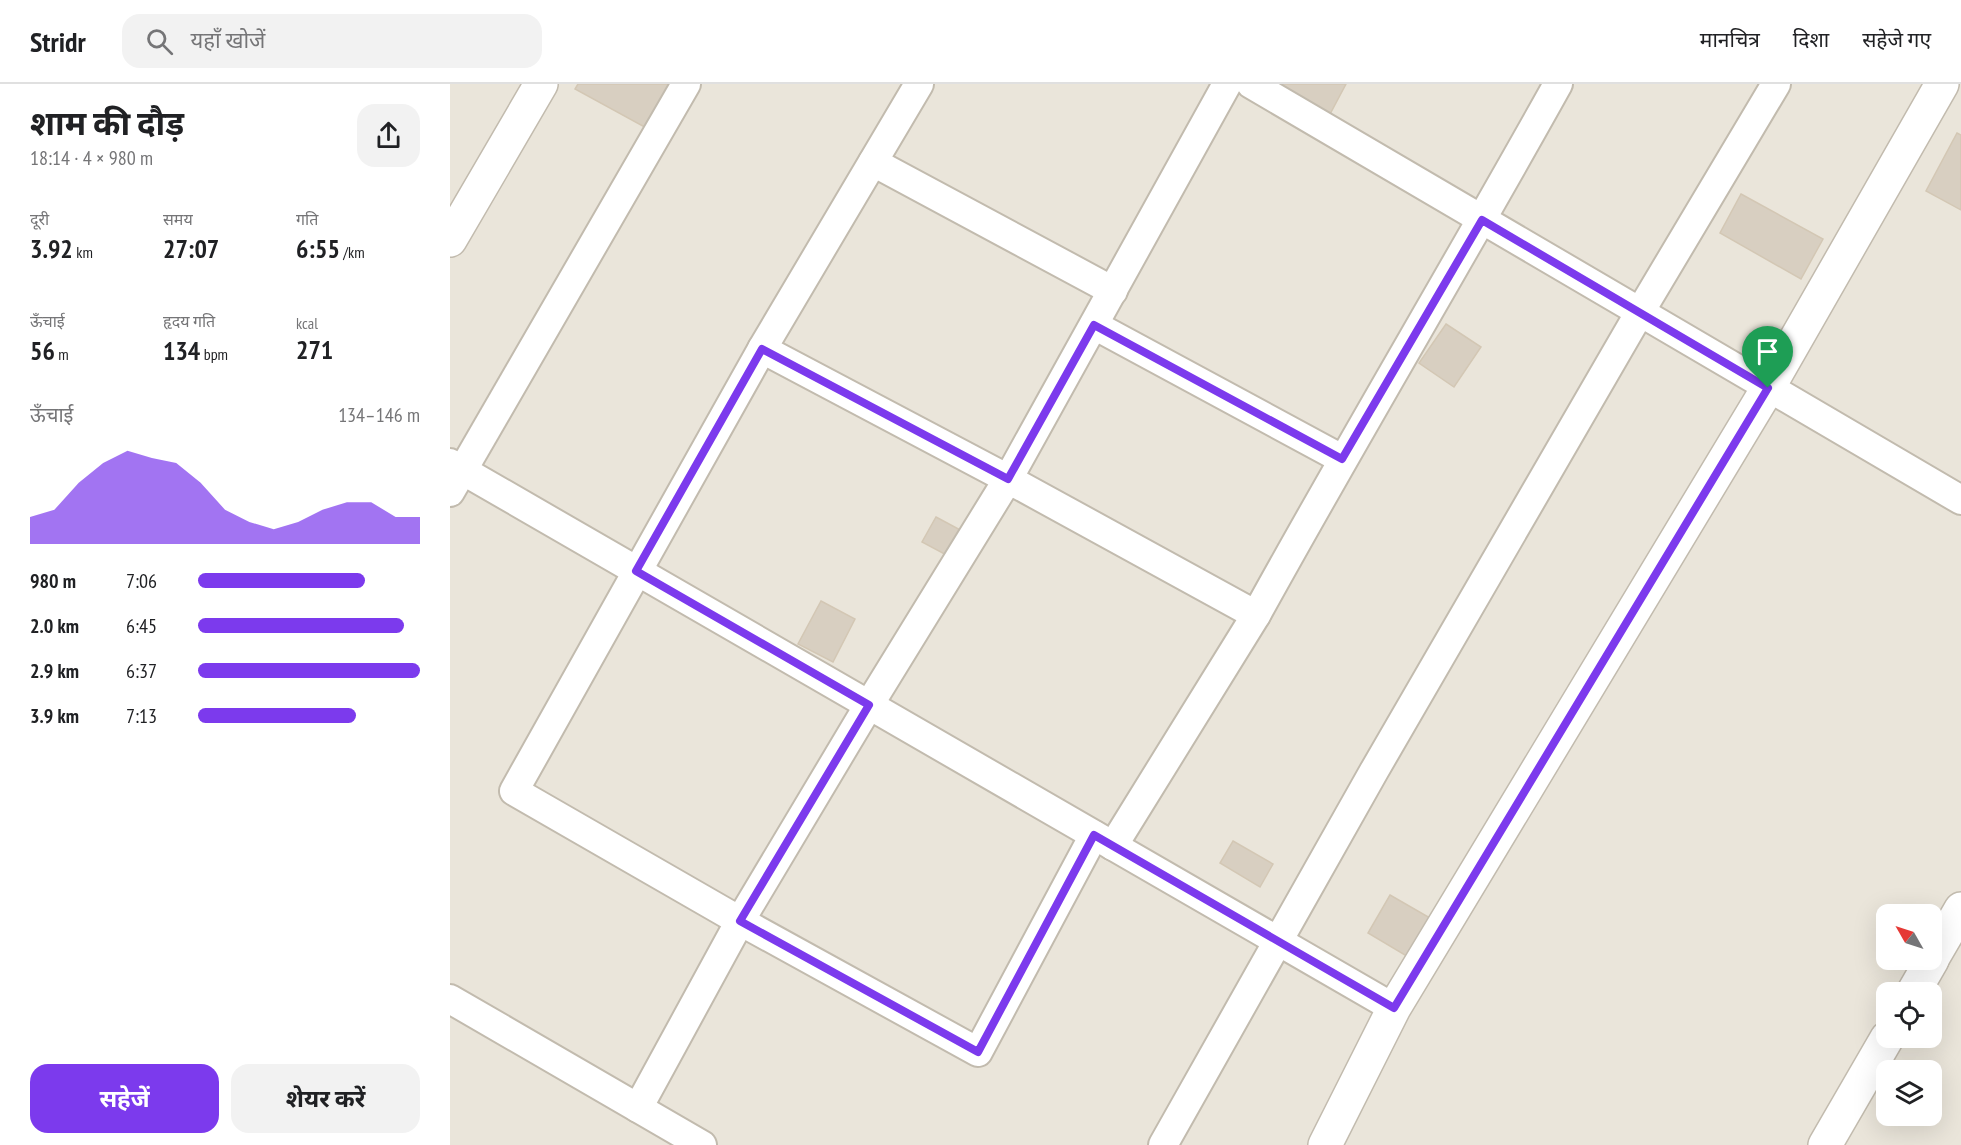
<!DOCTYPE html>
<html lang="hi">
<meta charset="utf-8">
<style>
:root{--surface:#fff;--page:#f2f2f2;--text:#202124;--muted:#757577;--line:#e0e0e0;--accent:#7c3aed}
body{margin:0;font-family:"PT Sans Narrow","Noto Sans Devanagari",sans-serif;background:var(--page);color:var(--text);height:100vh;display:flex;flex-direction:column;font-size:22px;white-space:nowrap}
*{box-sizing:border-box;margin:0}
p{font-size:20px;color:var(--muted)}
.icon{flex:none;width:33px;height:33px;fill:none;stroke:currentColor;stroke-width:2;stroke-linecap:round;stroke-linejoin:round}
.map{position:relative;flex:1;overflow:hidden}
.drawer{display:flex;flex-direction:column;background:var(--surface);width:450px}
.drawer>*{flex:none}
.needle{width:39px;rotate:309deg}
.fabs{position:absolute;left:1426px;top:820px;display:grid;gap:12px}
.fabs a{display:grid;place-items:center;width:66px;height:66px;border-radius:12px;background:var(--surface);box-shadow:0 6px 24px #0002;font-size:30px}
.pin{position:absolute;display:grid;place-items:center;width:51px;height:51px;color:#fff;margin:-62px -26px;border-radius:50% 50% 50% 0;rotate:-45deg;box-shadow:0 0 6px #0007}
.pin .icon{rotate:45deg}
.round{display:grid;place-items:center;flex:none;width:63px;height:63px;border-radius:18px;background:var(--page)}
.head{display:flex;align-items:center;justify-content:space-between;height:102px;padding:0 30px}
h1{font-size:33px;font-weight:700;line-height:45px}
.stats{display:grid;grid-template-columns:repeat(3,1fr);gap:9px;height:102px;padding:6px 30px}
.stats div{display:grid;align-content:center}
.stats b{font-size:26px;font-weight:700}
.stats small{font-size:16px;font-weight:400}
.stats p{font-size:16px}
.chart{height:168px;padding:12px 30px}
.chart p{display:flex;justify-content:space-between}
.chart svg{width:100%;height:108px;margin-top:6px;fill:var(--accent);opacity:.7}
.button{display:flex;gap:12px;margin-top:auto;padding:12px 30px}
.button a{flex:1;height:69px;border-radius:18px;background:var(--accent);color:#fff;font-size:24px;font-weight:700;line-height:69px;text-align:center}
.button a+a{background:var(--page);color:var(--text)}
ul{padding:0 30px;list-style:none;font-size:20px}
li{display:grid;grid-template-columns:96px 72px 1fr;align-items:center;height:45px}
li i{height:15px;border-radius:8px;background:var(--accent)}
header{display:flex;align-items:center;gap:36px;box-sizing:border-box;height:84px;padding:0 30px;background:var(--surface);border-bottom:2px solid var(--line)}
header strong{font-size:28px}
nav{display:flex;gap:33px;margin-inline-start:auto;font-size:21px}
.search{width:420px;height:54px;background:var(--page);display:flex;align-items:center;gap:15px;box-sizing:border-box;padding:0 21px;border-radius:18px;color:var(--muted);font-size:22px}
main{display:flex;flex:1;min-height:0}
.map>svg:first-child{display:block}
.residential{fill:#eae5da;fill-rule:evenodd}
.building{fill:#d8cfc1;stroke:#d3c7b4;stroke-width:1.5}
.lines{fill:none;stroke-linecap:round;stroke-linejoin:round}
.minor-casing{stroke:#c2bbae;stroke-width:32}
.tertiary-casing{stroke:#c2bbae;stroke-width:36}
.minor{stroke:#fff;stroke-width:28}
.tertiary{stroke:#fff;stroke-width:33}
.route-casing{stroke:#fff;stroke-width:12}
.route{stroke:#7c3aed;stroke-width:8}
</style>
<header>
<strong>Stridr</strong>
<div class="search"><svg class="icon" aria-label="search" viewBox="0 0 24 24"><circle cx="10" cy="10" r="6"/><path d="M15 15l6 6"/></svg>यहाँ खोजें</div>
<nav><a>मानचित्र</a><a>दिशा</a><a>सहेजे गए</a></nav>
</header>
<main>
<section class="drawer">
<div class="head"><div><h1>शाम की दौड़</h1><p>18:14 · 4 × 980 m</p></div><a class="round"><svg class="icon" aria-label="share" viewBox="0 0 24 24"><path d="M12 15V3M7 8l5-5 5 5M5 13v7h14v-7"/></svg></a></div>
<div class="stats">
<div><p>दूरी</p><b>3.92<small> km</small></b></div>
<div><p>समय</p><b>27:07</b></div>
<div><p>गति</p><b>6:55<small> /km</small></b></div>
</div>
<div class="stats">
<div><p>ऊँचाई</p><b>56<small> m</small></b></div>
<div><p>हृदय गति</p><b>134<small> bpm</small></b></div>
<div><p>kcal</p><b>271</b></div>
</div>
<div class="chart"><p><span>ऊँचाई</span>134–146 m</p>
<svg viewBox="0 0 160 44" preserveAspectRatio="none"><path d="M0 44V33L10 30L20 19L30 11L40 6L50 9L60 11L70 19L80 30L90 35L100 38L110 35L120 30L130 27L140 27L150 33L160 33V44z"/></svg>
</div>
<ul>
<li><b>980 m</b>7:06<i style="width:75%"></i></li>
<li><b>2.0 km</b>6:45<i style="width:93%"></i></li>
<li><b>2.9 km</b>6:37<i style="width:100%"></i></li>
<li><b>3.9 km</b>7:13<i style="width:71%"></i></li>
</ul>
<div class="button"><a>सहेजें</a><a>शेयर करें</a></div>
</section>
<div class="map">
<svg width="1511" height="1061" viewBox="0 0 1511 1061">
<rect width="100%" height="100%" fill="#f6f3ec"/>
<path class="residential" d="M 0,0 L 1511,0 L 1511,1061 L 0,1061 ZM 1437,831 L 1482,831 L 1482,876 L 1437,876 ZM 1437,909 L 1482,909 L 1482,954 L 1437,954 ZM 1437,987 L 1482,987 L 1482,1032 L 1437,1032 Z"/>
<g class="building">
<polygon points="128,0 239,0 211,52 125,5"/>
<polygon points="819,0 896,0 879,32"/>
<polygon points="1507,49 1511,51 1511,126 1476,107"/>
<polygon points="1291,110 1373,155 1351,195 1270,149"/>
<polygon points="996,240 1031,263 1004,303 969,279"/>
<polygon points="486,433 516,449 502,474 472,458"/>
<polygon points="371,517 405,535 383,578 348,560"/>
<polygon points="783,757 823,780 810,803 770,779"/>
<polygon points="940,811 987,838 965,877 918,849"/>
</g>
<g class="lines">
<g class="minor-casing">
<g id="minor">
<polyline points="469,0 312,265 64,707 290,837 528,968 644,751"/>
<polyline points="801,0 1511,416"/>
<polyline points="423,78 663,207"/>
<polyline points="644,241 892,375"/>
<path d="M 312,265 L 558,395 L 806,531 C 904,353 1009,178 1108,0"/>
<polyline points="0,379 944,924"/>
<polyline points="0,408 236,0"/>
<polyline points="663,762 806,531"/>
<polyline points="0,915 252,1061"/>
<polyline points="188,1024 290,837 419,621 558,395 777,0"/>
<polyline points="713,1061 924,687 1190,228 1326,0"/>
</g>
</g>
<g class="tertiary-casing">
<g id="tertiary">
<polyline points="0,156 91,0"/>
<polyline points="1482,875 1511,825"/>
<polyline points="1463,909 1482,876"/>
<polyline points="875,1061 944,924 1318,304 1492,0"/>
<polyline points="1375,1061 1437,954"/>
</g>
</g>
<use href="#minor" class="minor"/>
<use href="#tertiary" class="tertiary"/>
</g>
<g class="lines">
<g class="route-casing">
<polygon id="route" points="1032,136 1318,304 944,924 644,751 528,968 290,837 419,621 186,487 312,265 558,395 644,241 892,375"/>
</g>
<use href="#route" class="route"/>
</g>
</svg>
<div class="fabs">
<a><svg class="needle" viewBox="-14 -14 28 28"><path d="M0-13l5 13h-10z" fill="#e53935"/><path d="M0 13l5-13h-10z" fill="#757577"/></svg></a>
<a><svg class="icon" aria-label="locate" viewBox="0 0 24 24"><circle cx="12" cy="12" r="6"/><path d="M12 2v4M12 18v4M2 12h4M18 12h4"/></svg></a>
<a><svg class="icon" aria-label="layers" viewBox="0 0 24 24"><path d="M12 4l9 5-9 5-9-5zM3 14l9 5 9-5"/></svg></a>
</div>
<div class="pin" style="left:1318px;top:304px;background:#1e9e55"><svg class="icon" aria-label="arrive" viewBox="0 0 24 24"><path d="M6 21V4h12l-3 4 3 4H6"/></svg></div>
</div>
</main>
